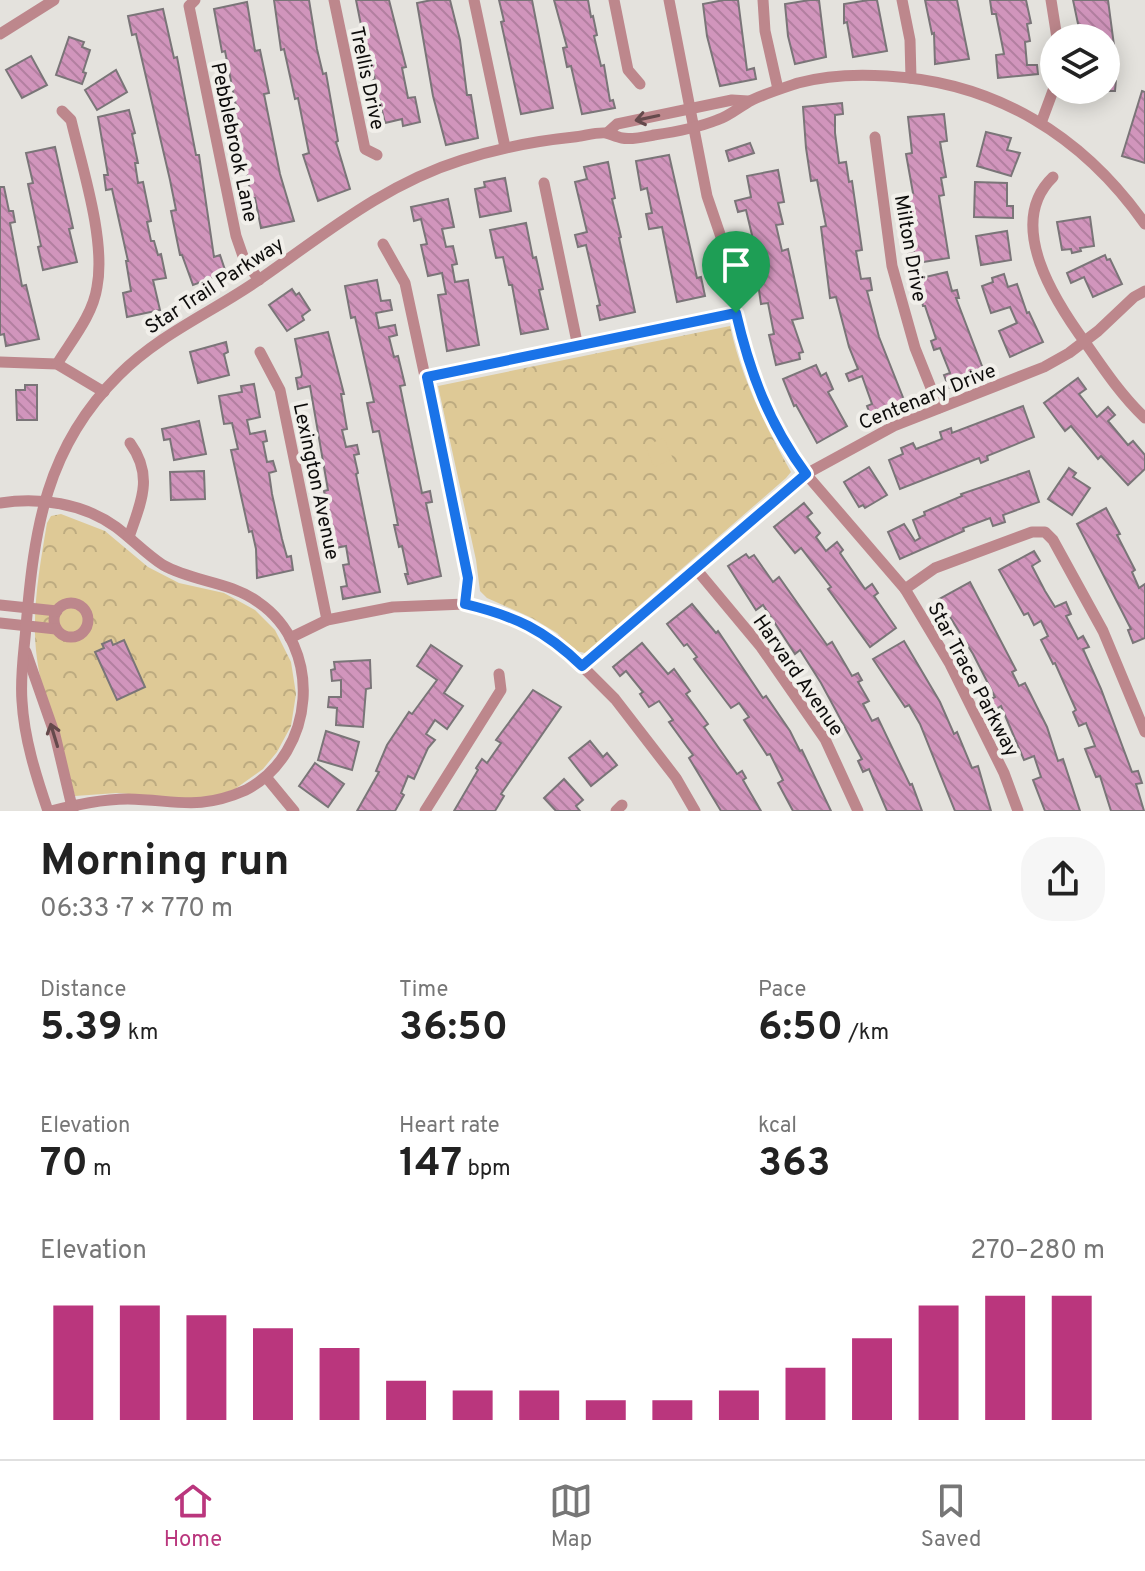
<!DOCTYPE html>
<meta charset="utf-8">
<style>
:root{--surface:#fff;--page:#f6f6f6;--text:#222;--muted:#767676;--line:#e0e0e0;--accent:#ba367d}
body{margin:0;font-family:Overpass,sans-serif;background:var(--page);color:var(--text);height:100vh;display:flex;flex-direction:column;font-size:30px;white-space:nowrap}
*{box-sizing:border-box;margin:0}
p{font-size:26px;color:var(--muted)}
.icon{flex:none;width:44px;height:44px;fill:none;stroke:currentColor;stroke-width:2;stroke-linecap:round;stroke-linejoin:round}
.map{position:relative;height:811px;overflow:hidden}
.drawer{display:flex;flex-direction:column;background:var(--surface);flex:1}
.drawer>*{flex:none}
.tools{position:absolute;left:1040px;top:24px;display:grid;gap:16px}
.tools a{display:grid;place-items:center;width:80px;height:80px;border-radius:50%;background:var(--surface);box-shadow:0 4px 20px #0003;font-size:40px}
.pin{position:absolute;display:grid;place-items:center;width:68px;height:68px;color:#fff;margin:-82px -34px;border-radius:50% 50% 50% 0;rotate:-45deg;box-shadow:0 0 8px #0007}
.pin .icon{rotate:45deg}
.round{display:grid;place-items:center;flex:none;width:84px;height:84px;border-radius:32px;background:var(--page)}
.head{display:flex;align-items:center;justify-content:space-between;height:136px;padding:0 40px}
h1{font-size:44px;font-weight:700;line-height:60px}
.stats{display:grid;grid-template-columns:repeat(3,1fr);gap:12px;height:136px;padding:8px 40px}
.stats div{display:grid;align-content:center}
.stats b{font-size:40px;font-weight:700}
.stats small{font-size:22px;font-weight:400}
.stats p{font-size:22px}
.chart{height:224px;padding:16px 40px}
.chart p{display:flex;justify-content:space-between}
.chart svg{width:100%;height:144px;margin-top:8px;stroke:var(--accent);stroke-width:6}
.tabs{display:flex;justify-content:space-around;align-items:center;height:112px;border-top:2px solid var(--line);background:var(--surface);font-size:22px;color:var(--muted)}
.tabs a{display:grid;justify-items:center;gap:4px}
.tabs .active{color:var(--accent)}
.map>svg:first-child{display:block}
.park{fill:url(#park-crowns)}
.pitch{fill:#dec996}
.building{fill:url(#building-back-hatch);stroke:#7a7578;stroke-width:2}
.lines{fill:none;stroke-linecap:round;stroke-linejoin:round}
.minor{stroke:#bd878c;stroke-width:11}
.oneway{stroke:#654a4c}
.route-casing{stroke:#fff;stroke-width:16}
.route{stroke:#1a73e8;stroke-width:10}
.labels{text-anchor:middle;stroke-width:8;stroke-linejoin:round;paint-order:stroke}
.street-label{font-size:20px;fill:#0d0c0b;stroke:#f1efea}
</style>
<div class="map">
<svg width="1145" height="811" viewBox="0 0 1145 811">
<defs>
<pattern id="park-crowns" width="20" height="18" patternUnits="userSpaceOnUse" patternTransform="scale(2)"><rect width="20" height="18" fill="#dec996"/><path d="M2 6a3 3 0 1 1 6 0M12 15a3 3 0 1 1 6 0" fill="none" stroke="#bdab80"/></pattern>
<pattern id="building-back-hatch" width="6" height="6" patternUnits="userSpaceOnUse" patternTransform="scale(2)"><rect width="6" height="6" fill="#d195bc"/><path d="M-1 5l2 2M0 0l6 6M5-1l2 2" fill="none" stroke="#b27fa0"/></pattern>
</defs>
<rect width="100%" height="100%" fill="#e4e2dd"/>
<g class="park">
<path d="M 730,326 C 742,380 764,423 791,472 L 786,478 L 585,653 L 576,651 L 557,633 L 532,618 L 487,598 L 480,591 L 476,560 L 438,386 Z"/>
<path d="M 61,514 L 105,531 L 148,567 L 179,583 L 224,593 L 255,610 L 275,630 L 291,662 L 296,694 L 291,726 L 277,752 L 263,769 L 235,789 L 204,800 L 117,793 L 75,796 C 60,746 36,686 35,634 C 34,597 41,559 47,523 L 51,516 Z"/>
</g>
<polygon class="pitch" points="664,438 673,459 654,467 645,446"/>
<g class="building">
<polygon points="274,0 309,0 317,49 323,74 326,73 338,141 336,142 350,189 318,201 303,155 309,153 298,98 295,99 284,49 281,50"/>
<polygon points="356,0 389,0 406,67 402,68 408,98 415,97 420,122 403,126 402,119 385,123 379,98 375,99 371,80 375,80 368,49 366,50"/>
<polygon points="432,0 450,0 460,40 467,95 471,95 478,138 446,145 433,96 417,3"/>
<polygon points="499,0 532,0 553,108 521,114 501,22 504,21"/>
<polygon points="554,0 588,0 591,17 593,16 597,35 594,36 601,66 604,65 610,101 613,100 615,108 582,114 571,66 567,67 563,48 567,47"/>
<polygon points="724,0 738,0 747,70 754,68 756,79 720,86 707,36 703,4"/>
<polygon points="810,0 819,0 826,57 795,64 788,36 785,4"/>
<polygon points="869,0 877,0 887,51 853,57 847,22 844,23 844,4"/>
<polygon points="925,0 957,0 969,59 935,64 934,33 932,34"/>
<polygon points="990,0 1026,0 1031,23 1027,24 1030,41 1025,42 1027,65 1037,65 1038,74 998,78 996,55 1004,54 996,14 992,14"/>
<polygon points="1073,0 1108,0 1117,68 1115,91 1106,91 1106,38 1081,38"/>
<polygon points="247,2 255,51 260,50 269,93 264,94 280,174 294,221 261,228 255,198 252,199 232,107 236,106 225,51 222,52 214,9"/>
<polygon points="163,9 174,58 177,57 196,155 199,155 214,257 220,255 226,273 193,285 182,255 180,255 171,211 176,210 170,180 136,34 132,35 128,16"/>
<polygon points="69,37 84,42 82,47 90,50 83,72 86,73 82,84 56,75"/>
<polygon points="31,56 47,85 22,98 6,70"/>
<polygon points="116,70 127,92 97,110 85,90"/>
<polygon points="1142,91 1145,92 1145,163 1122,156"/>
<polygon points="842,103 843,114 835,115 835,133 839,163 846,162 849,182 852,181 862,250 856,251 861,279 870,278 872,290 867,291 879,337 904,400 870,414 867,406 872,404 862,376 849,381 846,374 858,369 849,347 836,297 830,298 821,227 826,226 817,180 811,181 806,148 803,107"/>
<polygon points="129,110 135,133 132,134 138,163 135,163 138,183 143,182 151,221 147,222 151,241 154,241 158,255 161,254 166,278 153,280 160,310 127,317 123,293 131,291 126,261 128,261 112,189 106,190 104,175 108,175 98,117"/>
<polygon points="944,114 947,141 940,142 946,177 941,178 944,195 939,196 949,258 910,264 908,252 914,251 910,224 905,225 903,216 910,215 907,194 913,193 906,154 912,153 908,117"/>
<polygon points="986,132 1011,138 1007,150 1020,153 1011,176 977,166"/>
<polygon points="750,143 754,153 729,161 726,151"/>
<polygon points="55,147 73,228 69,229 77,262 43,270 38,247 41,246 28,184 33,183 26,153"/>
<polygon points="669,155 695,269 697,278 701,277 705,296 677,302 662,227 649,229 646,214 652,213 647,188 641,190 636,161"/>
<polygon points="608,162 615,198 612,199 621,237 619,238 635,312 600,320 597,306 600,305 586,245 578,247 575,235 587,232 575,182 587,179 584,167"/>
<polygon points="778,170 784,202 778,203 783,224 776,225 782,251 788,249 796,286 803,318 792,320 803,352 799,353 800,359 776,365 769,335 774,334 768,303 761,304 754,256 757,256 746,210 738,212 735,201 751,197 747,176"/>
<polygon points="505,178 511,211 480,217 475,189 485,187 484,182"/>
<polygon points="975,182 1007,183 1007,206 1013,206 1013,218 974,217"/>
<polygon points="0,187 4,187 9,211 13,211 15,222 10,223 22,286 26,285 39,339 6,346 4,334 0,335"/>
<polygon points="448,199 454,227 442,229 446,247 453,246 457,264 452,265 455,282 468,280 479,345 447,351 438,295 446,294 442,273 428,276 421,245 427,244 421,219 414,221 411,207"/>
<polygon points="1090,217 1094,246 1080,248 1081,251 1072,253 1071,249 1062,250 1057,222"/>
<polygon points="526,223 533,258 536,257 543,289 539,290 548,329 521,334 512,285 509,285 503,257 496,258 490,230"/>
<polygon points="1007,231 1011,260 981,265 976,236"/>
<polygon points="1105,255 1107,260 1110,259 1122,284 1093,297 1084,277 1071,283 1067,273"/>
<polygon points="947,272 952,291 957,290 959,298 956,298 985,374 949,388 944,375 950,373 940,348 934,350 931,341 936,339 925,306 923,306 917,279"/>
<polygon points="1004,274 1008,287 1017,284 1027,313 1029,312 1043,342 1010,357 999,331 1017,323 1010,307 991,313 982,286 993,282 992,278"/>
<polygon points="377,280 381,301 390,300 392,310 376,313 379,328 395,325 397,335 389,337 394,357 398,356 405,385 400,386 422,493 430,491 432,502 426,503 441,576 408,584 405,574 408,574 402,546 399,547 394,525 398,525 379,431 373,432 367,403 374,402 355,317 351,318 345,286"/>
<polygon points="292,289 296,295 299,293 310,310 302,316 304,320 287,331 269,305"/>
<polygon points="328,332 344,394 341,394 347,429 342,430 346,447 357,445 359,454 354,455 358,473 356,474 380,592 343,599 341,587 347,586 343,565 349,564 346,546 335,548 324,491 328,490 310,386 298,389 296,378 301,377 302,374 295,339"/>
<polygon points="226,342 228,352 224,354 229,375 198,383 190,352"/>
<polygon points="816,365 821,376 826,373 833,389 828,392 847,426 817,443 796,405 794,406 783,379"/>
<polygon points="1078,378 1086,389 1079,394 1097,417 1108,407 1115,415 1108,421 1128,445 1133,441 1145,455 1145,469 1128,485 1101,456 1098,459 1071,426 1065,431 1044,403"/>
<polygon points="254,384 260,417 247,420 250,434 265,431 267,441 263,442 267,462 273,461 276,471 269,473 272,494 282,539 287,557 291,556 293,570 257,578 256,549 252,531 249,532 231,450 238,449 232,423 224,424 219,396 242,392 241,386"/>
<polygon points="25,385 37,385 37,420 17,420 16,390 25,390"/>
<polygon points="1023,406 1034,437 987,456 988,460 981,463 979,458 900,489 889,460 903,454 901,448 913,443 916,449 942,439 940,432 951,428 952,433"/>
<polygon points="199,421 206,454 174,460 170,439 164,440 162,429"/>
<polygon points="869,467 887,495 865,508 863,505 859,507 844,482"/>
<polygon points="1069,468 1076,473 1073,477 1090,488 1072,515 1048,499"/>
<polygon points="204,471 205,499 171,500 170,472"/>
<polygon points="1029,471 1039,502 1003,515 1005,522 993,526 990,518 963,528 964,531 900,559 888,532 904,524 915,541 920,538 913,520 925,515 924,512 962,496 961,494"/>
<polygon points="804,503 812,513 807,517 820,533 816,537 826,551 837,542 843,550 840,553 865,589 872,584 878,593 874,596 896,628 870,647 828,589 831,587 801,548 795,553 774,527"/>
<polygon points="1106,508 1120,534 1117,535 1135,570 1132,572 1139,588 1145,584 1145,638 1133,643 1128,630 1131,629 1077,524"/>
<polygon points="1034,551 1040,561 1032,566 1045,591 1055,607 1066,602 1071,614 1066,616 1078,639 1083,636 1089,647 1083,649 1101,689 1132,772 1138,771 1142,783 1136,784 1144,811 1111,811 1100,776 1096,777 1085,749 1095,746 1086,723 1079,726 1073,712 1076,710 1055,663 1053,664 1041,640 1048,636 1041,621 1034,625 1028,613 1024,615 999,570"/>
<polygon points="746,554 749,558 754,555 773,582 779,577 827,645 832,642 852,676 858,673 862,680 858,682 869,701 863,704 872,721 878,718 910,785 912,784 922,811 887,811 869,769 863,772 858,761 862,759 821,683 800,650 795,654 763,605 756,610 728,566"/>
<polygon points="970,582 1016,670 1012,672 1019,686 1025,683 1047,727 1058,761 1063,759 1080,811 1045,811 1033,780 1041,777 1034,756 1024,760 1001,706 996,709 991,699 995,697 973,654 939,599"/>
<polygon points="692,604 716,633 718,631 763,698 766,696 790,731 800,751 802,750 831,811 793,811 778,783 783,780 770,754 767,755 744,720 749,717 739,703 731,708 694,659 697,657 687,644 684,646 667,624"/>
<polygon points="111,640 113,645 124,640 145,687 117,700 95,652 104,648 102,644"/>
<polygon points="904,641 940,702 954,734 957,732 972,768 978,766 991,811 955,811 920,724 909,705 905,707 873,659"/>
<polygon points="642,643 668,674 674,669 690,691 686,694 708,724 704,727 737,774 742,771 746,778 743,780 761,811 721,811 689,758 693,755 669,722 673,720 659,701 649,707 640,694 643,692 626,671 620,676 613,667"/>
<polygon points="431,645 462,666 444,693 463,706 447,729 435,720 426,734 435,740 428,748 414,779 408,776 401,793 404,795 395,811 357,811 379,772 376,771 387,745 409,712 412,714 437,680 417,666"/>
<polygon points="370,660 371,688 366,689 363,727 336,725 337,708 328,707 329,697 341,697 341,680 332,681 331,670 335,669 334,662"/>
<polygon points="533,690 561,707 501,794 504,796 495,811 454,811 478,770 476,768 482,759 487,763 501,743 496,740"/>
<polygon points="326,731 359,742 352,770 318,760"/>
<polygon points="590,741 603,757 607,753 617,765 591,786 569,758"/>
<polygon points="315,763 344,784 328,807 299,786"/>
<polygon points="564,779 583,800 576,806 580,811 556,811 544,798"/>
</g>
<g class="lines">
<g class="minor">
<polyline points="195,0 189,6 236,236 244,259 259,280"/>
<polyline points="334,0 365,149 377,155"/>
<polyline points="474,0 505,147"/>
<polyline points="614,0 628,70 640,84"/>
<polyline points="669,0 707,196 722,240 748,363 766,407 793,455 806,474 905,589 950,664 1004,773 1018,811"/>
<polyline points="763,0 765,31 778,89"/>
<polyline points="902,0 910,40 911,78"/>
<polyline points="1051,0 1057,38"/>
<polyline points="0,34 54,0"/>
<polyline points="1041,123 1054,88"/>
<polyline points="607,133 617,124 732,100 748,101"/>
<polyline points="875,137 892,266 915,348 939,408"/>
<path d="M 1053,177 C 1004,224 1056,303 1087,345 C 1105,371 1122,396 1145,418"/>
<polyline points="544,183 578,347"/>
<polyline points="383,244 405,283 468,578 465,604"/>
<polyline points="260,352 280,390 327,620"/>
<polyline points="0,362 57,364 104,392"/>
<path d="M 57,364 C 71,341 93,315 97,287 C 106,240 82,167 71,120 L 62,111"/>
<polyline points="427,377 736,313"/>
<path d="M 0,503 C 39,497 83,503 116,527 C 132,539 146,554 163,565 C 193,582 229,581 258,602 C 324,647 316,753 246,790 C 198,811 177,800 128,799 C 102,799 76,805 51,811"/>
<path d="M 129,537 C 141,502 154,476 130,443"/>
<polyline points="696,569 761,647 825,739 858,811"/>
<polyline points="905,589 935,568 1032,532 1045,532 1053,540 1103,631 1145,732"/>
<circle cx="71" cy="620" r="17"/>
<polyline points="0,605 57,611"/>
<polyline points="0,623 56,629"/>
<polyline points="290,638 327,620 393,607 465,604 501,613 557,641 615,699 676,778 695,811"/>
<polyline points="26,652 55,735 73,811"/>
<polyline points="582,666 806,474 894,426 1044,367 1069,353 1098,331 1134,297 1145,291"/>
<polyline points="266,777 294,811"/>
<path d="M 48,811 C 36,776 24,738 22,701 C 20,676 24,652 26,627 C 34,529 46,447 119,375 C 161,333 213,312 260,279 C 326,233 385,184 462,160 C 499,148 535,141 574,137 C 584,136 596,132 606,133 C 610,134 617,137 622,138 C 631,140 644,137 654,135 C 675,132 697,128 717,120 C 730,116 740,106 752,100 C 767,93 783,88 798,83 C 827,75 857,74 887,76 C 996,82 1083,136 1145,224"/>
<polyline points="425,811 501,690 499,674"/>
<polyline points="616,811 622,805"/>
</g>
</g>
<defs><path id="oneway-shaft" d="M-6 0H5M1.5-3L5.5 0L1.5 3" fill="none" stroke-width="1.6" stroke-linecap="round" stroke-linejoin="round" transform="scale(2)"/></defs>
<g class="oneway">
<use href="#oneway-shaft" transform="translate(647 118) rotate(168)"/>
<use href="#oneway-shaft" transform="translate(54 735) rotate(-107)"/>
</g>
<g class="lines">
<g class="route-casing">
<path id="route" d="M 736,313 C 750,373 769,424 806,474 L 582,666 C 545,630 515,616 465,604 L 468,578 L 427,377 Z"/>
</g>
<use href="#route" class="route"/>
</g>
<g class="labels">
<g class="street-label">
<text transform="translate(368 78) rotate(78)" y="7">Trellis Drive</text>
<text transform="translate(235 142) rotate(78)" y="7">Pebblebrook Lane</text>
<text transform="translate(911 248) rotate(80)" y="7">Milton Drive</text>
<text transform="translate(214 285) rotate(-33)" y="7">Star Trail Parkway</text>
<text transform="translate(927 396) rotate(-22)" y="7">Centenary Drive</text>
<text transform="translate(317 481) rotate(78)" y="7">Lexington Avenue</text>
<text transform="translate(799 675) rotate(55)" y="7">Harvard Avenue</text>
<text transform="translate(974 679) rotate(62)" y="7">Star Trace Parkway</text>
</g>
</g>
</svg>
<div class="tools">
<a><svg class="icon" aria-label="layers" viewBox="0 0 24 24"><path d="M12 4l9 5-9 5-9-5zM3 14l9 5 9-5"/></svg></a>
</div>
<div class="pin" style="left:736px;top:313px;background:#1e9e55"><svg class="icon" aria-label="arrive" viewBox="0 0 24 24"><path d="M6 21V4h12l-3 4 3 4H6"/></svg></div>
</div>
<section class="drawer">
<div class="head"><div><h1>Morning run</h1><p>06:33 · 7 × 770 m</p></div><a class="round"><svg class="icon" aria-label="share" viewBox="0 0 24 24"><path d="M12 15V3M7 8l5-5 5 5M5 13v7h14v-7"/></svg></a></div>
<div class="stats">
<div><p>Distance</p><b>5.39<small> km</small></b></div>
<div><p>Time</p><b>36:50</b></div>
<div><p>Pace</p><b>6:50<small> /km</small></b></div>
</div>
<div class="stats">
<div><p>Elevation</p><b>70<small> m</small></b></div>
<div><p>Heart rate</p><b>147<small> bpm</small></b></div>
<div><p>kcal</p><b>363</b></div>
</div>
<div class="chart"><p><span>Elevation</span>270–280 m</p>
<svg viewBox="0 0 160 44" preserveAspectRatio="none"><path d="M5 44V9M15 44V9M25 44V12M35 44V16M45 44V22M55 44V32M65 44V35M75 44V35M85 44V38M95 44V38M105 44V35M115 44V28M125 44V19M135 44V9M145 44V6M155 44V6"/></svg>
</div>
</section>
<nav class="tabs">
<a class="active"><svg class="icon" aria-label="home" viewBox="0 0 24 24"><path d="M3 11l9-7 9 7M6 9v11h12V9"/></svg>Home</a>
<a><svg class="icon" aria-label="map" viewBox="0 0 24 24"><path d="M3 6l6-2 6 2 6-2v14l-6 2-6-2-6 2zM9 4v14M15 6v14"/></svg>Map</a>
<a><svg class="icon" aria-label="saved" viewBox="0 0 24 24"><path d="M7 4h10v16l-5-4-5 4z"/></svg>Saved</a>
</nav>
